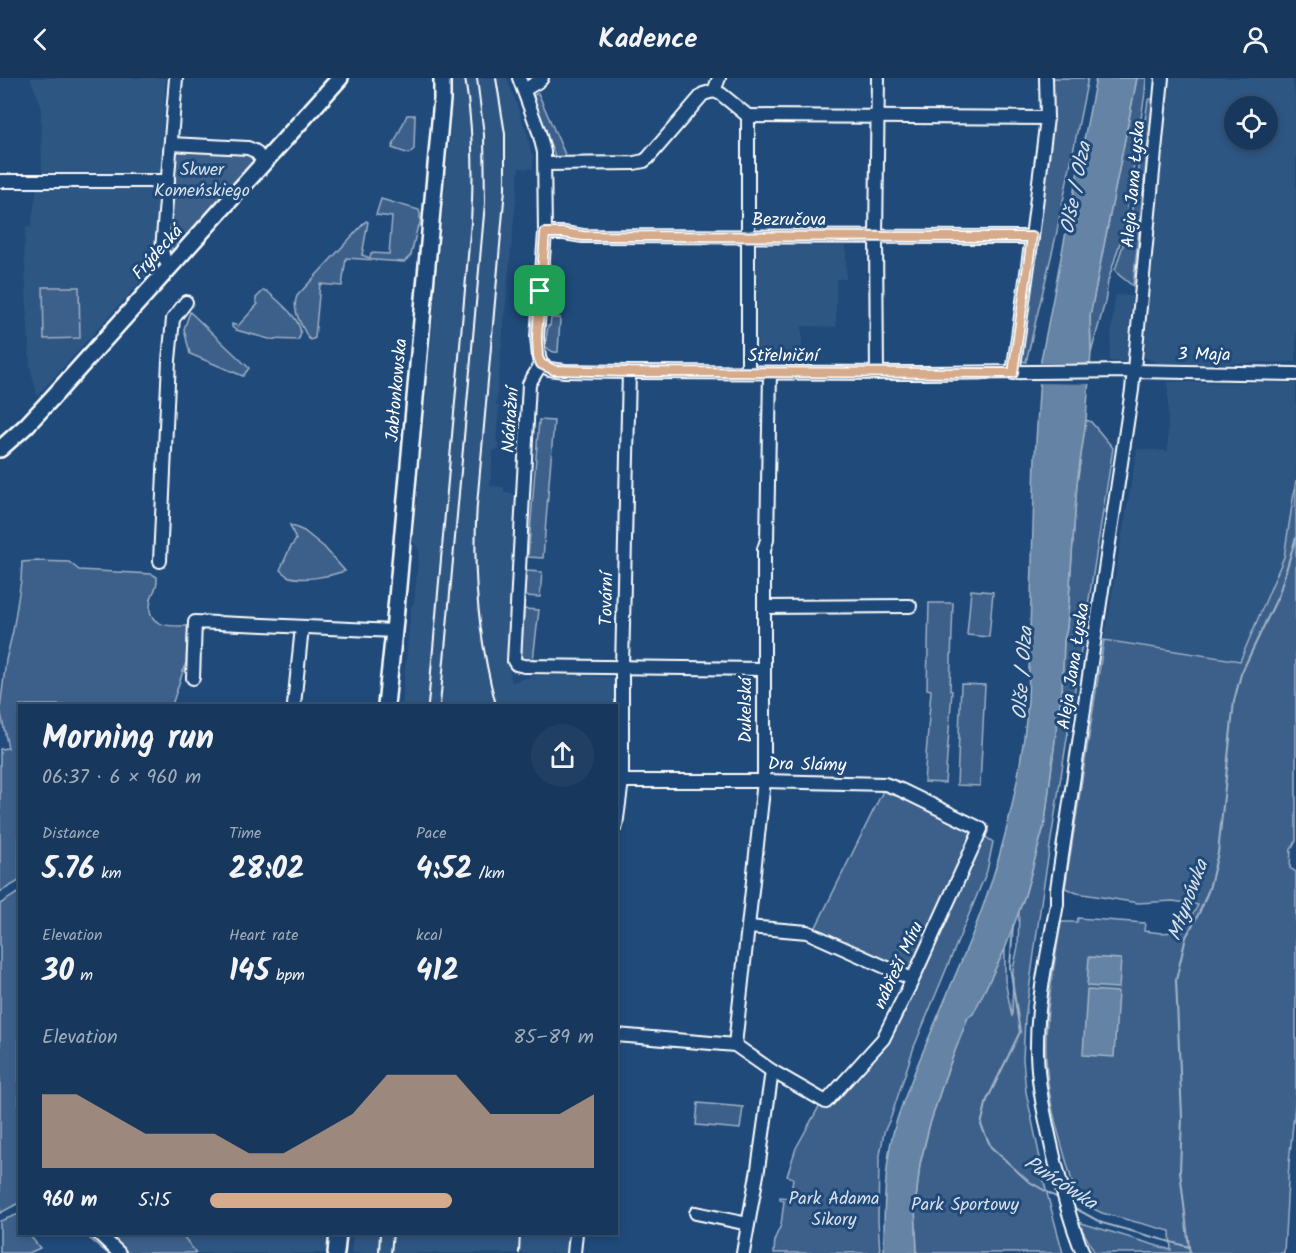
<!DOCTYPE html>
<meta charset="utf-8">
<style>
:root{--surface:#17385c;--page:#203f62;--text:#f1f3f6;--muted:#9eacbb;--line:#365272;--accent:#d6ab8b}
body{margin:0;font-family:Kalam,sans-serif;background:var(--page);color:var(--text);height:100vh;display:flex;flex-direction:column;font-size:22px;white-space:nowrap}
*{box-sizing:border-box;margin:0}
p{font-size:20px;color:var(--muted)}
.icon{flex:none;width:33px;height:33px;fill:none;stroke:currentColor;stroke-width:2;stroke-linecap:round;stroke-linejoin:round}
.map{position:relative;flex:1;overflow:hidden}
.details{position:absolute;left:18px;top:626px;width:600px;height:531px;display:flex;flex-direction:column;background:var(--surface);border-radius:0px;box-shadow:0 3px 9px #0003,0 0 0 2px var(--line)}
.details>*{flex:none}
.buttons{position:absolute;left:1224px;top:18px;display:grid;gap:12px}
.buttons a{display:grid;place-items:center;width:54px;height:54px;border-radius:50%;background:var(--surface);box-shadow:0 3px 9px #0003,0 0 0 2px var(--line);font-size:30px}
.pin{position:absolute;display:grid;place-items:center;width:51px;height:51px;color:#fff;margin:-26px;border-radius:12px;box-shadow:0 3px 9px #0006}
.round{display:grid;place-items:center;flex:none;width:63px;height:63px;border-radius:32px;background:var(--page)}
.overview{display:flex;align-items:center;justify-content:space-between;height:102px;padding:0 24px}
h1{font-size:33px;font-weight:700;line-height:45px}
.figures{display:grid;grid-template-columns:repeat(3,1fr);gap:9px;height:102px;padding:6px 24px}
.figures div{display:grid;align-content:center}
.figures b{font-size:30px;font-weight:700}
.figures small{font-size:16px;font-weight:400}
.figures p{font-size:16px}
.chart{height:168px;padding:12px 24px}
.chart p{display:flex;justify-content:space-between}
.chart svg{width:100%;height:108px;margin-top:6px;fill:var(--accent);opacity:.7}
ul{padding:0 24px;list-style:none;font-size:20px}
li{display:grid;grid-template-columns:96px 72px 1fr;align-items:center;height:45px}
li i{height:15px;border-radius:8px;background:var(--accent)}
header{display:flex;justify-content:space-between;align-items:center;height:78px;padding:0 24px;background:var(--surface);font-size:27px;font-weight:700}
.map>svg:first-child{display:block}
.built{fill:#2e5683;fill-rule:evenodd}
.green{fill:#3c618b;stroke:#9eb0c5;stroke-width:1.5}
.water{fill:#6583a4;stroke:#a3b5c8;stroke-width:1.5}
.pier{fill:#1f4a7a}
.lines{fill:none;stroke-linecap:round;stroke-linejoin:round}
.stream{stroke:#a3b5c8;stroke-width:2}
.minor-casing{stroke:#fff;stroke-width:16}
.major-casing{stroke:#fff;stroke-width:20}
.minor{stroke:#1f4a7a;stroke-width:12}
.major{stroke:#1f4a7a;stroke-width:15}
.rail{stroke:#fff;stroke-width:2}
.route-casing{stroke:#fff;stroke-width:12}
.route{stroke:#d6ab8b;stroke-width:8}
.labels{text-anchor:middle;stroke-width:6;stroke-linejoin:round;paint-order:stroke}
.park-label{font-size:18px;fill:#d8dfe8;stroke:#1f4a7a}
.street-label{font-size:18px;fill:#fff;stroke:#1f4a7a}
.water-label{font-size:20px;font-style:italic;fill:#d8e0e8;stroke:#1f4a7a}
</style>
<header><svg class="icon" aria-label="back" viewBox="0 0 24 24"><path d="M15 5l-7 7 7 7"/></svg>Kadence<svg class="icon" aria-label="person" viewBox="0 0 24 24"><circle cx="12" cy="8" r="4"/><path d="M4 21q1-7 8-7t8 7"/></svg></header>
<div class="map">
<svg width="1296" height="1175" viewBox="0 0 1296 1175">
<rect width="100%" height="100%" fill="#1f4a7a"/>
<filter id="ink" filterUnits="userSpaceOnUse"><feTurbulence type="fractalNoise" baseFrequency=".0167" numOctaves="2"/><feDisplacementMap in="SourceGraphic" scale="12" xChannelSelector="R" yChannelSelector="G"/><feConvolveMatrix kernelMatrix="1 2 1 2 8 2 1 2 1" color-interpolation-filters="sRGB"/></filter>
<g filter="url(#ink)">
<g class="built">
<polygon points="30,0 166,0 160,93 158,95 42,94 41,27"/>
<polygon points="451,0 507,0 527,55 531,75 534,78 533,91 519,90 496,327 499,328 496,364 499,364 499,368 498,372 493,372 490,408 504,409 504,414 512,415 519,424 507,581 512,604 536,597 615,599 614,627 402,627 411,529 414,525 419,471 413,464 451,46"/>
<path d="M 1169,0 L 1293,0 L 1293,6 L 1296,22 L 1296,284 L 1159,286 L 1144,279 ZM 1234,28 L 1268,28 L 1268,62 L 1234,62 Z"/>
<polygon points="37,110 157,110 157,131 153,190 37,318 30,287 24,171 26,149 31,149"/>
<polygon points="757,168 846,168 846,201 836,201 836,249 802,248 802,282 757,282"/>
<polygon points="1115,217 1132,218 1128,264 1129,265 1128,284 1109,283"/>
<polygon points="1168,304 1296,305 1296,402 1285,479 1240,584 1104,562 1137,371 1168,373"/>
<polygon points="181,1155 331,1155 329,1175 196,1175"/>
<polygon points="353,1155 568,1155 566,1175 351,1175"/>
</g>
<g class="green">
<polygon points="1051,0 1088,0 1056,158 1026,284 1017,282"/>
<polygon points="1137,0 1146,0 1145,15 1123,155 1108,203 1105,224 1091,275 1090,238"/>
<polygon points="538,15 567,81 556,81 534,22 534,17"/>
<polygon points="1150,21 1153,21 1133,208 1119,197 1115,192 1130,145 1148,22"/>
<polygon points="407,37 415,37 414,71 409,76 392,70"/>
<polygon points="175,71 247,73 252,77 254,88 180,171 173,172 167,166"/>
<path d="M 381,121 L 419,132 L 420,136 L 420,146 L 417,151 L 411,177 L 404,184 L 346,180 L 342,208 L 320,206 L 315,260 L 311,262 L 308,260 C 302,247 291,232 297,218 L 366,143 L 368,144 L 362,177 L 370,180 L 371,175 L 389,176 L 392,139 L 376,137 Z"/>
<polygon points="43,209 79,209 80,260 44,261"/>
<path d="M 263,213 L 267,213 C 277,222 310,247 298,262 L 269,261 L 236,252 L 232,249 L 232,246 L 238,248 L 258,226 L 256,224 L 256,220 Z"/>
<polygon points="190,234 249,290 243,298 190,276 184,251"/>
<path d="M 551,240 L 560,240 L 560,241 L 558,274 C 552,275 550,272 545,268 L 548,248 L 550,248 Z"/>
<polygon points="539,342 554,343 543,480 528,479"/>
<polygon points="1086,342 1091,344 1113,370 1042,818 1025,941 1023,981 1026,1014 1040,1080 1038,1081 1039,1087 1042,1087 1042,1097 1063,1175 917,1175 915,1130 920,1086 929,1049 945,999 968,939 973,935 1005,871 1005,902 1012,939 1013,891 1018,869 1019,833 1025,817 1045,744 1058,637 1062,613 1064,562 1067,550 1077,405"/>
<path d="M 1296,402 L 1296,763 L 1291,771 L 1290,790 L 1296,794 L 1296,1017 L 1289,1085 L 1284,1175 L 1095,1175 L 1078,1144 L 1171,1172 L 1170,1153 L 1102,1135 L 1077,1123 C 1067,1080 1050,1038 1047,994 C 1042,944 1054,892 1061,844 L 1077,844 L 1078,840 L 1145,845 L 1144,853 L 1162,855 L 1183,853 L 1198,827 L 1173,823 L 1138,825 L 1077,815 L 1065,810 L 1104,562 L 1240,583 L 1284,479 Z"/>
<path d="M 290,447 L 304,453 L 324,469 L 345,493 C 330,498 303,504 287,498 C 286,497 281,493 280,492 L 290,470 L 296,462 Z"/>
<path d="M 35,483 L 69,484 L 79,492 L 152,496 L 157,499 C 158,507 155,511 152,518 C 150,523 150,528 150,533 C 153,550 174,548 188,548 L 186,584 L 172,627 L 20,627 L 19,803 L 0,814 L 0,671 L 8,670 L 0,631 L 6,582 L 13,553 L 21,502 L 22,484 Z"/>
<polygon points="526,493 542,494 540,519 524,518"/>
<polygon points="971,512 993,514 989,559 967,557"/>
<polygon points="929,525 953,525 950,612 952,613 945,705 924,704 931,612 927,611"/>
<polygon points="524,531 539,532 533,582 520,582"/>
<polygon points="961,606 985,607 980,708 957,707"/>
<polygon points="884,711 976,755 907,895 815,851"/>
<polygon points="982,756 993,764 987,793 914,969 891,1039 884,1054 879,1083 878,1142 880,1175 774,1175 775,1160 781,1147 784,1123 780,1122 780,1119 790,1120 793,1100 787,1098 796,1070 820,1027 830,1030 836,1017 886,964"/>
<polygon points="19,814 19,1125 0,1135 0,826"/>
<polygon points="698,1025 743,1029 740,1051 696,1047"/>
<polygon points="19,1136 20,1155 34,1155 31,1159 40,1170 29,1175 0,1175 0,1143"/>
<polygon points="83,1155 181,1155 196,1175 107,1175"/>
</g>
<g class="water">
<path d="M 1096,0 L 1137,0 L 1090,238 L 1091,275 L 1086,342 L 1077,405 L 1067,550 L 1064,562 L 1062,613 L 1058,637 L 1045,744 L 1025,817 L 1005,871 L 973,936 L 968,939 L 945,999 L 929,1049 L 920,1086 L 915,1130 L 917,1175 L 884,1175 C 884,1141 884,1108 889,1075 C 893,1047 905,1019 915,993 C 931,954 947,917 963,879 C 998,798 1020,712 1028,624 L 1035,380 L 1041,282 Z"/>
<polygon points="1089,879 1121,881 1119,910 1087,908"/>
<polygon points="1087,912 1118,914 1114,979 1083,977"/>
</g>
<polygon class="pier" points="1038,285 1093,286 1092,306 1036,305"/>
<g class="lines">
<g class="stream">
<polyline points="1013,847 1010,889 1020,954 987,1022 981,1047 991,1069 1028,1103 1061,1122"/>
<polyline points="1071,1128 1102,1145 1189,1169 1190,1175"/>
<polyline points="1189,1169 1180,1093 1182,1039 1176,902 1186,859 1199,835 1209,811 1218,775 1234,623 1241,596 1279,516 1296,459"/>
</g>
<g class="minor-casing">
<g id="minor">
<polyline points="519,0 539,54 544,74 545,155 537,259 539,279 541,286 529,306 514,583 516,586 524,588 763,591"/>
<polyline points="524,12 539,3 542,0"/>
<polyline points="714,13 721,16 748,38 748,294"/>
<polyline points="714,13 719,0"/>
<polyline points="748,38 1047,40"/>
<polyline points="171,66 248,70 255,73 264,84"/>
<polyline points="545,86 634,85 644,83 648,80 703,16 714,13"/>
<polyline points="0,103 168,103"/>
<polyline points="545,155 564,155 583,158 1032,159"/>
<polyline points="171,188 164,181 162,172 176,0"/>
<polyline points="541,286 549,291 565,293 629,294 923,295 1134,293 1296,296"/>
<polyline points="877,295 876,159 878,0"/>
<polyline points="1013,295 1032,159 1047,40 1046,0"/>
<polyline points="160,483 169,282 173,241 186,224"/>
<path d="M 764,529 C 812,529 861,528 910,528"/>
<polyline points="193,600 195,544 394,553"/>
<polyline points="294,627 302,549"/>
<polyline points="616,748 622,703 622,589 629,294"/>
<polyline points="748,849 807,854 912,901"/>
<polyline points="616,957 735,967 772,993 826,1024 883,961 911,905 981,751 901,712 885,706 764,703 622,703"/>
<polyline points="735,967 764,703 764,471 767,462 770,295"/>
<polyline points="696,1135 748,1146"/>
<polyline points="98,1155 119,1175"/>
<polyline points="574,1175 576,1155"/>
<polyline points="743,1175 758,1091 772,993"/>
<path d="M 1083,1175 C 1070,1144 1062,1111 1054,1079 C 1046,1044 1038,1011 1037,975 C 1036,925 1048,875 1057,826 L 1057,811 L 1132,312 L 1162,0"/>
</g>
</g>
<g class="major-casing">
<g id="major">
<polyline points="0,371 26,348 53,319 340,0"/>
<polyline points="386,627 394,553 442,21 442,0"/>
<polyline points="336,1175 338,1155"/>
</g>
</g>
<use href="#minor" class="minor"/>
<use href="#major" class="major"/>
<g class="rail">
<path d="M 496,0 L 505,56 L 505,111 L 477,427 C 472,494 479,562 496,627"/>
<path d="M 428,627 L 471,144 C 474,96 473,48 465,0"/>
<polyline points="440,627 485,125 484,57 477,0"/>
<polyline points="379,1175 380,1155"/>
<polyline points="391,1175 393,1155"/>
<polyline points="519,1175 520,1155"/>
</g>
</g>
</g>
<g class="lines" filter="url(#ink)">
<g class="route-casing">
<polygon id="route" points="545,155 564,155 583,158 1032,159 1013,295 629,294 554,292 541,286 538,279 537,259"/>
</g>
<use href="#route" class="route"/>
</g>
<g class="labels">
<g class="park-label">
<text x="202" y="97">Skwer<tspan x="202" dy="21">Komeńskiego</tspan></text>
<text x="834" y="1126">Park Adama<tspan x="834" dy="21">Sikory</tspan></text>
<text x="965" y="1132">Park Sportowy</text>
</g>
<g class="street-label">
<text transform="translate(1133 106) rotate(-85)" y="6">Aleja Jana Łyska</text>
<text x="789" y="147">Bezručova</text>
<text transform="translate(157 174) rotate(-48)" y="6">Frýdecká</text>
<text transform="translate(1204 276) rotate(1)" y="6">3 Maja</text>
<text x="783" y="283">Střelniční</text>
<text transform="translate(396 312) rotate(-85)" y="6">Jabłonkowska</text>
<text transform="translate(510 342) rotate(-86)" y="6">Nádražní</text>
<text transform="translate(606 521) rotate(-89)" y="6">Tovární</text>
<text transform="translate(1073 588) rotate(-81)" y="6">Aleja Jana Łyska</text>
<text transform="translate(745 632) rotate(-90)" y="6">Dukelská</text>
<text transform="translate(807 686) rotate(1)" y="6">Dra Slámy</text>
<text transform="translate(898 887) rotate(-65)" y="6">nábřeží Míru</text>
</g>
<g class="water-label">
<text transform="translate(1075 110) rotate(-79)" y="7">Olše / Olza</text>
<text transform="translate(1022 595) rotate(-86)" y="7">Olše / Olza</text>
<text transform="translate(1187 822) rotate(-70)" y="7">Młynówka</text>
<text transform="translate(1061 1104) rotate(33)" y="7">Puńcówka</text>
</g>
</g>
</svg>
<div class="buttons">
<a><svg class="icon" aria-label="locate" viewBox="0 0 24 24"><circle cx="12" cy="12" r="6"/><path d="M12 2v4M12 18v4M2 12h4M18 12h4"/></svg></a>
</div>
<div class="pin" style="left:540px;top:213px;background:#1e9e55"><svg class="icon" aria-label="arrive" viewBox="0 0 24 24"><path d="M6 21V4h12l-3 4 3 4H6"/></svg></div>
<section class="details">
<div class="overview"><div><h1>Morning run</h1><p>06:37 · 6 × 960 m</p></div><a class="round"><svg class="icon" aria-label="share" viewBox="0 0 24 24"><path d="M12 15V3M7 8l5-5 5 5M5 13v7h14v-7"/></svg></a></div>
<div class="figures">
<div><p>Distance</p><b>5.76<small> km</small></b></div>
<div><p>Time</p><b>28:02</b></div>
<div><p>Pace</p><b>4:52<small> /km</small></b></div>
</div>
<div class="figures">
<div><p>Elevation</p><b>30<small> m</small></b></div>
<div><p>Heart rate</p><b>145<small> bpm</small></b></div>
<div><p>kcal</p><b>412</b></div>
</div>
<div class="chart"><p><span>Elevation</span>85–89 m</p>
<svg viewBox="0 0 160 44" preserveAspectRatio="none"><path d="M0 44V14L10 14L20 22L30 30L40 30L50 30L60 38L70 38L80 30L90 22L100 6L110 6L120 6L130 22L140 22L150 22L160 14V44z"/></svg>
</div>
<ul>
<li><b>960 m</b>5:15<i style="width:63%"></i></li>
</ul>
</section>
</div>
